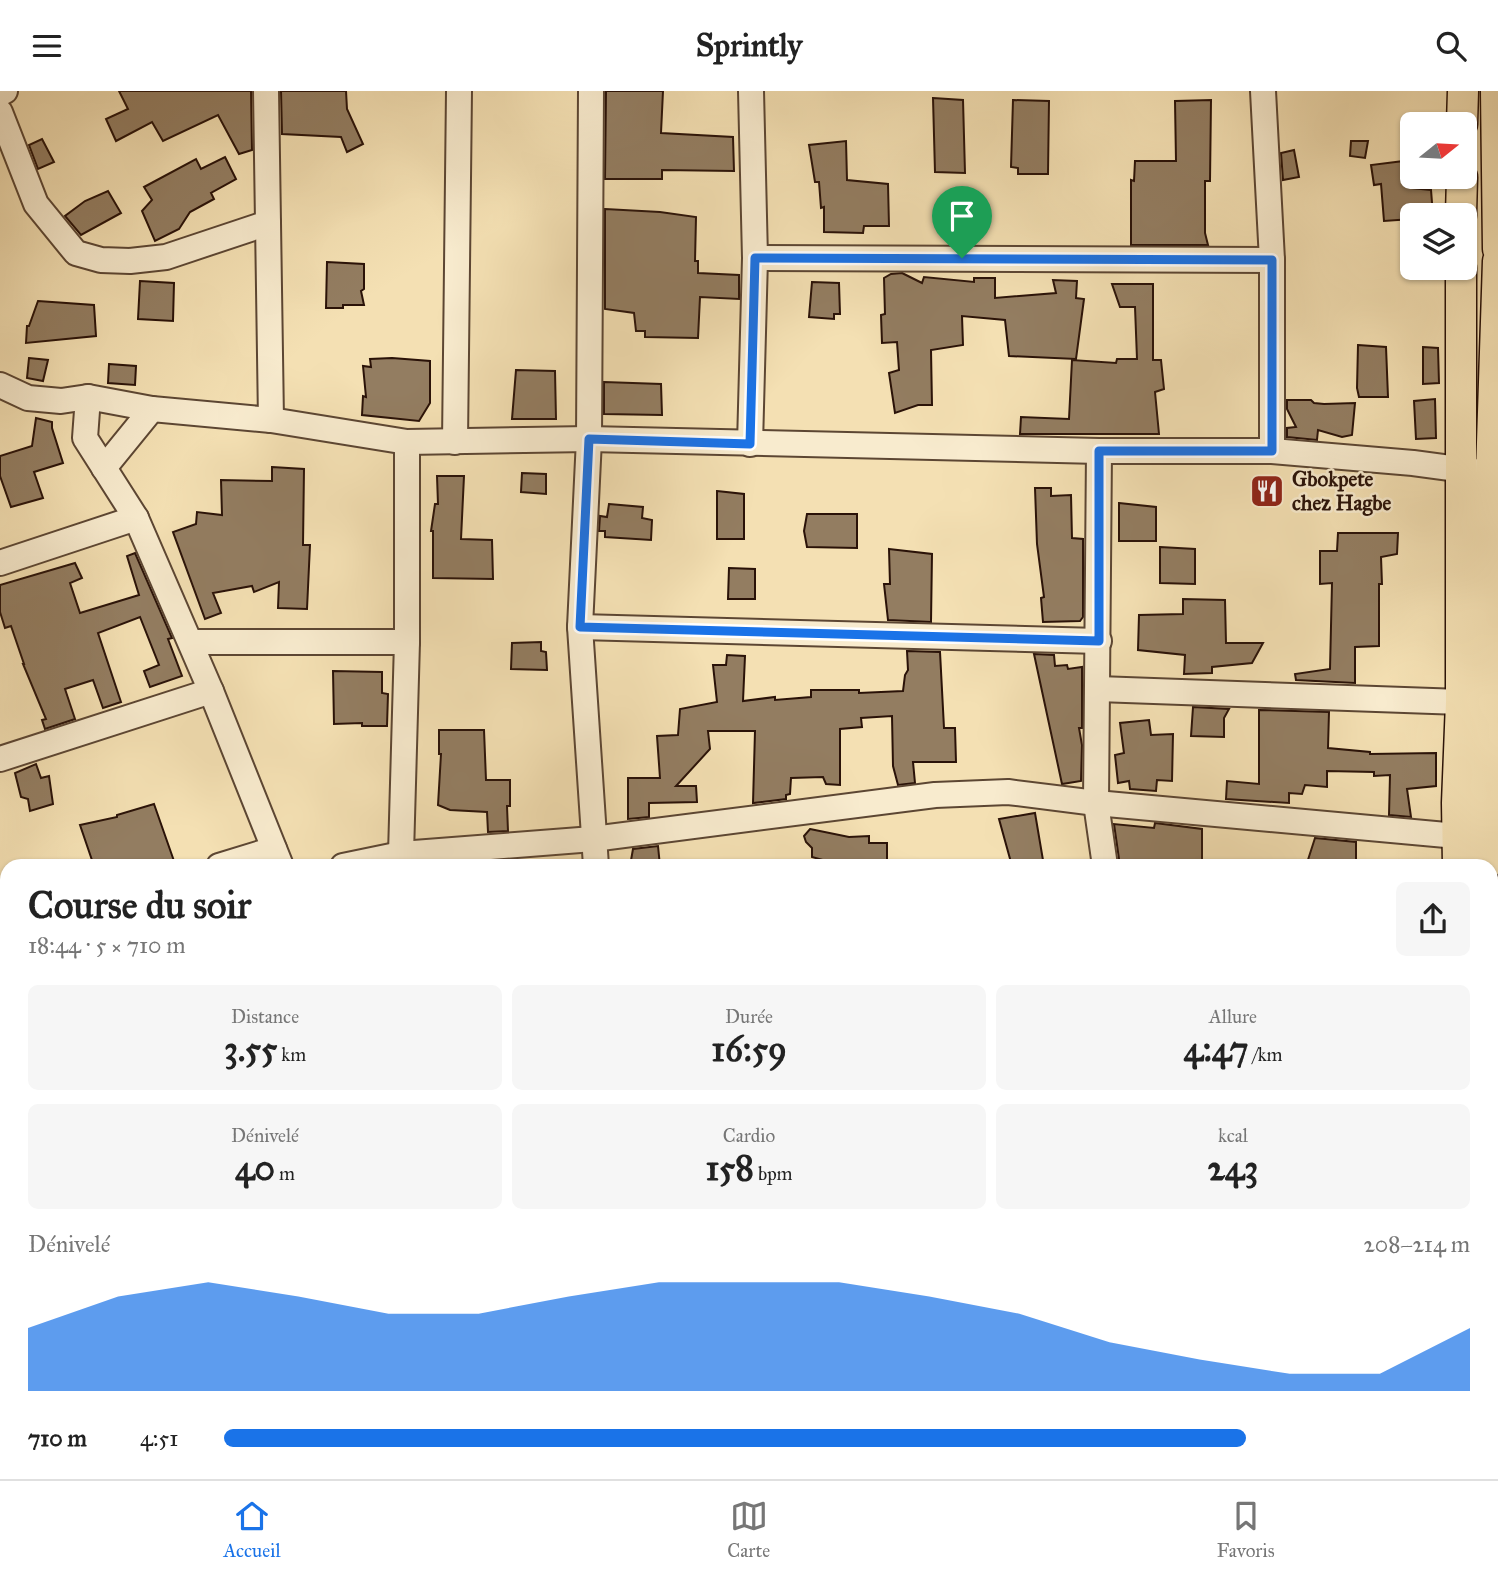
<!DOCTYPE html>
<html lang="fr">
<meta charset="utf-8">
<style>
:root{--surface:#fff;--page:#f6f6f6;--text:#222;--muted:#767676;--line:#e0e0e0;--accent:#1a73e8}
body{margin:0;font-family:"IM FELL Great Primer",serif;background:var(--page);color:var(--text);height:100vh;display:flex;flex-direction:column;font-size:26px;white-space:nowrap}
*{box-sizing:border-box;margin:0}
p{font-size:23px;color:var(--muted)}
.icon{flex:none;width:38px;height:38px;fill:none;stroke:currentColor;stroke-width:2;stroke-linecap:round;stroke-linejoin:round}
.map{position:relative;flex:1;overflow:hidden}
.details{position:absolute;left:0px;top:768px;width:1498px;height:621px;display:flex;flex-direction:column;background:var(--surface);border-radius:21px 21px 0 0;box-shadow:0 2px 5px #0004}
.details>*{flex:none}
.needle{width:46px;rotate:72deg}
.controls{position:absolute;left:1400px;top:21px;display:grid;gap:14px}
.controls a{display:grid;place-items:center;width:77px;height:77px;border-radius:10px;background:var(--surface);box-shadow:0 2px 5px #0004;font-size:35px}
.pin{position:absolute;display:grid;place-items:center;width:60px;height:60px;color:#fff;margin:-72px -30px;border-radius:50% 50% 50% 0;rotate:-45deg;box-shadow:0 0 7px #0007}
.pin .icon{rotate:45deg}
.round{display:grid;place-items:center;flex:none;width:74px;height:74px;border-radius:10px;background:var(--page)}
.summary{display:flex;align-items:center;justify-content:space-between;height:119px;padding:0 28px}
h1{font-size:38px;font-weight:700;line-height:52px}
.figures{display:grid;grid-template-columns:repeat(3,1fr);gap:10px;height:119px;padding:7px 28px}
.figures div{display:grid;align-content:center;border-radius:10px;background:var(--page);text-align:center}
.figures b{font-size:35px;font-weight:700}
.figures small{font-size:19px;font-weight:400}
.figures p{font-size:19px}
.chart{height:196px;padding:14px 28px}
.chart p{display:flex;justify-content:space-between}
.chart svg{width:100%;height:126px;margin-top:7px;fill:var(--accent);opacity:.7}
ul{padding:0 28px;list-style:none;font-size:23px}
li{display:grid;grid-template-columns:112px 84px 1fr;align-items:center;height:52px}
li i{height:18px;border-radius:9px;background:var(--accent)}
header{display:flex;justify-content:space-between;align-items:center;height:91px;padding:0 28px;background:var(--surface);font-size:32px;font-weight:700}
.tabs{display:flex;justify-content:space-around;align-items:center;height:98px;border-top:2px solid var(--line);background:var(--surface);font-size:19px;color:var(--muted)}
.tabs a{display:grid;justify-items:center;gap:4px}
.tabs .on{color:var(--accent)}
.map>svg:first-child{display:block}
.building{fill:#937d61;stroke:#2a1208;stroke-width:2}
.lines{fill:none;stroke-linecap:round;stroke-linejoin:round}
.minor-casing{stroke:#5c4633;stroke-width:28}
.major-casing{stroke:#2a1208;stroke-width:33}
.minor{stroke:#f8ebce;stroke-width:24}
.major{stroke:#f4e0b3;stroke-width:30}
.route-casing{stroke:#fff;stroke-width:14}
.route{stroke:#1a73e8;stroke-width:9}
.labels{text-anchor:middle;stroke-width:5;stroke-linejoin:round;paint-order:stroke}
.poi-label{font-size:21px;font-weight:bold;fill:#2a1208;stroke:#f8ebce;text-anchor:start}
</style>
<header><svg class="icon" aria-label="menu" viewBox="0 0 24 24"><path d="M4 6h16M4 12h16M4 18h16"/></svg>Sprintly<svg class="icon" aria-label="search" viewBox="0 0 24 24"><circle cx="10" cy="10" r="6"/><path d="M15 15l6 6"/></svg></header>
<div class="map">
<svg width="1498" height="1388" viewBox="0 0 1498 1388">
<rect width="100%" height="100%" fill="#f4e0b3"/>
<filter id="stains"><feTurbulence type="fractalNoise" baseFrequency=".00286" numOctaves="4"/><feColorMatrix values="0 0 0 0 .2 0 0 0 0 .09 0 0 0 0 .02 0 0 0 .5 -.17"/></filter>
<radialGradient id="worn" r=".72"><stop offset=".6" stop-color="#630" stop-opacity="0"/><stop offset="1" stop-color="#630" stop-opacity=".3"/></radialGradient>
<g class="building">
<polygon points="119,0 251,0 252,59 239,63 218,24 163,50 152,31 116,50 106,28 128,18"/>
<polygon points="281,0 346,0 347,18 363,53 347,61 341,46 282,43"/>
<polygon points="606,0 663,0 661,42 733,46 734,80 662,79 662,88 605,88"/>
<polygon points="933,7 963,9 965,82 935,81"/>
<polygon points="1013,9 1049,10 1048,83 1018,83 1018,77 1011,76"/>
<polygon points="1211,9 1210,90 1205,90 1205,142 1208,154 1131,154 1131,89 1134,90 1135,70 1176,70 1175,10"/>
<polygon points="42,48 54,71 38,78 29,54"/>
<polygon points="846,50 847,89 888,93 889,135 864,135 863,142 824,141 824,116 821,117 819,91 815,91 809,54"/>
<polygon points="1351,50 1368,50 1365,67 1350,65"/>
<polygon points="1294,59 1299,86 1283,89 1281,62"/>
<polygon points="225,66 236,88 211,102 214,108 190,121 179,138 155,150 142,120 152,109 144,96 196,68 201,78"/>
<polygon points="1412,69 1412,97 1431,99 1433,124 1412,124 1412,128 1384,130 1381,93 1374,94 1371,74"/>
<polygon points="108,100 121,122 81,144 65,125 85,110"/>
<polygon points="605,118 660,121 696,126 695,170 698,170 698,182 739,184 739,208 700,206 698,247 645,246 645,240 636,240 634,222 605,218"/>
<polygon points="327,171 364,173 364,198 361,200 364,214 343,214 343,217 326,217"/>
<polygon points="902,182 922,192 924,186 974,191 974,187 995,187 995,207 1056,202 1053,189 1077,190 1076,207 1084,208 1076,268 1009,265 1005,229 962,225 963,254 931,259 932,314 918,314 895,322 889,282 899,279 897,251 882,252 881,224 885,223 884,187 891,183"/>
<polygon points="140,190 174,192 173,230 138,228"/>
<polygon points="812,191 839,192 840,223 834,223 834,228 809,226"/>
<polygon points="1112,193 1153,193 1153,269 1161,269 1164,298 1155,301 1159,343 1020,343 1021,326 1069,328 1072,269 1116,272 1117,268 1137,268 1135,216 1120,216"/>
<polygon points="38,210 94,214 96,245 26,252 27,235 29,235"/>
<polygon points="1358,254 1386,256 1388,306 1359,306 1357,297"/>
<polygon points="1423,256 1438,257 1439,292 1423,293"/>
<polygon points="29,267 48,269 43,290 27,287"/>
<polygon points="392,267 430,270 430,312 419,330 362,324 363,305 366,306 363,275 371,276 370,268"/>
<polygon points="109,273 136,275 135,294 108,292"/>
<polygon points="516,279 555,280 556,328 512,328"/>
<polygon points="604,291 661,293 662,324 604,323"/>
<polygon points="1435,308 1436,347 1416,348 1414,310"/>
<polygon points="1287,309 1311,309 1314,312 1324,313 1355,312 1352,344 1342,346 1318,339 1317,349 1287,346 1287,337 1296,336 1287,318"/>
<polygon points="36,327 52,331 52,337 63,372 34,381 43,407 11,416 0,385 0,365 32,355"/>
<polygon points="272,376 304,378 303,454 310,454 307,518 278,517 279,491 254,501 252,495 213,502 221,522 205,528 173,441 196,433 197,421 222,424 221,389 272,390"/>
<polygon points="522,382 546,383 546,403 521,401"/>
<polygon points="437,385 464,385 461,448 492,449 493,488 433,487 433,440 431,440 435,413 438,413"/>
<polygon points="1035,397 1051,397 1051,405 1071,404 1072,447 1083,448 1083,526 1080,530 1043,531 1041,507 1044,506 1037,453"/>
<polygon points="717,400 744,403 744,448 717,448"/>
<polygon points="1119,412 1156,416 1156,450 1119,450"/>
<polygon points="609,413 643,416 642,427 652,429 651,449 605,446 605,440 599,440 600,425 607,426"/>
<polygon points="807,423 857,423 857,457 807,456 804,440"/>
<polygon points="1338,442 1398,442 1397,463 1381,466 1382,493 1379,493 1379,555 1355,556 1355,592 1296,589 1295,583 1330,578 1332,492 1320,493 1320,460 1337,460"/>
<polygon points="1160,456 1195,458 1195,493 1160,492"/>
<polygon points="889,458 932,463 931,531 888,529 884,493 890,493"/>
<polygon points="135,462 172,547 168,548 182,585 150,596 144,580 159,574 140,526 98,542 121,611 103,617 93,589 65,598 75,628 45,638 42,629 46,628 23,573 24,573 11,535 5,537 0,521 0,494 75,472 82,487 70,492 80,522 139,504 127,465"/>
<polygon points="729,477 755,478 755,508 728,508"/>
<polygon points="1183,508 1225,509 1226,552 1263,552 1252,572 1212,576 1212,582 1184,583 1185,564 1138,559 1139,524 1183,523"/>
<polygon points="541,551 541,560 546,561 547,579 511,578 512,552"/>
<polygon points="907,560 940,561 944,637 955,637 956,671 913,671 915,692 898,694 893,675 892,625 861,627 862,636 840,638 840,694 826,693 823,686 791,687 790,703 786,704 786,708 753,712 755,640 708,640 710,658 676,695 696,695 697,711 649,712 649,726 628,728 628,687 660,687 657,645 678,644 680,618 717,611 713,574 726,574 727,564 745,565 743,610 775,606 775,609 811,606 811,599 859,599 859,602 903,600 905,584 908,579"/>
<polygon points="1034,563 1054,564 1055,575 1067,574 1068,578 1082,576 1082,637 1079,637 1082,654 1081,690 1062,693"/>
<polygon points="333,580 382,581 382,602 388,603 387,635 362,635 362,632 334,633"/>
<polygon points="1193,616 1229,618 1224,627 1224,646 1191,645"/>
<polygon points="1259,619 1329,621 1328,657 1370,661 1370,663 1436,662 1436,695 1407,698 1411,726 1389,724 1390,684 1374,685 1374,681 1327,680 1327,696 1305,694 1302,703 1289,702 1289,712 1226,708 1227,690 1259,693"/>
<polygon points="1149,629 1151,644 1173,643 1172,690 1157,689 1156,700 1130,698 1129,690 1118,692 1115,664 1124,662 1120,632"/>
<polygon points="439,639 484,639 486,689 510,689 510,715 507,715 508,740 488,741 487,721 450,719 438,714 441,663 439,663"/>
<polygon points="36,673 41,687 49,685 53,713 30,720 28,708 21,706 15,682"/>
<polygon points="154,713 174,770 156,775 94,775 80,734 117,726 117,724"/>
<polygon points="1035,722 1044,775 1012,775 999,728"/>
<polygon points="1155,732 1202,738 1202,775 1120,775 1114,733 1154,737"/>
<polygon points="810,738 849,746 869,745 869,752 887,752 887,775 844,775 812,766 812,757 806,751 804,745"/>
<polygon points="1315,747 1356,751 1356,775 1306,775"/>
<polygon points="658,755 660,775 630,775 633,758"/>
</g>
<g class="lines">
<g class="minor-casing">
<g id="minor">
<polyline points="266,0 271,329"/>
<polyline points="591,0 589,348 580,536 596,775"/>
<polyline points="1263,0 1272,169 1272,360"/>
<polyline points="0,2 5,0"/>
<polyline points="0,21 36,113 76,162 101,169 130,170 166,166 268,132"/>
<polyline points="755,167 1272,169"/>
<polyline points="0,294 28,307 61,310 88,306 152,318 271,329 407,351 589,348 1099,360 1272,360 1413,372 1480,381"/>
<polyline points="88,306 85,347 136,427 211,600 281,775"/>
<polyline points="455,351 459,0"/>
<polyline points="750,353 755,167 751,0"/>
<polyline points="1099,360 1096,712 1105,775"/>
<polyline points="104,377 152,318"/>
<polyline points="0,472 136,427"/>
<polyline points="580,536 1099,550"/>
<polyline points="191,551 407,551"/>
<polyline points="1098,598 1461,611"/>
<polyline points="0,668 211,600"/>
<polyline points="401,763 407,551 407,351"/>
<polyline points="219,775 274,758"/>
<polyline points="343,775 401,763 593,748 935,704 1008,701 1096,712 1457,745"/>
<polyline points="0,845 7,843"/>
<polyline points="1491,934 1498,932"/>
<polyline points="1491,1091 1498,1090"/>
<polyline points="0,1111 7,1128"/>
<polyline points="0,1232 7,1231"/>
<polyline points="489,1382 491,1388"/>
<polyline points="629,1382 629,1388"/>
<polyline points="808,1382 808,1388"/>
<polyline points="954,1388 954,1382"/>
<polyline points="1108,1388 1108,1382"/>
<polyline points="1255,1388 1256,1382"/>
</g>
</g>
<g class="major-casing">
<g id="major">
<polyline points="1496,0 1498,158"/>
<polyline points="1462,33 1463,0"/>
<polyline points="1461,124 1462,86"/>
<polyline points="1458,775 1457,712 1461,611 1461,177"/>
<polyline points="1485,775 1491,382 1498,170"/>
<polyline points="1456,1388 1456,1382"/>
<polyline points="1480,1388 1481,1382"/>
</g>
</g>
<use href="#minor" class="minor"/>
<use href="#major" class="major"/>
</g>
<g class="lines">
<g class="route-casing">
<polygon id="route" points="755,167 1272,169 1272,360 1099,360 1099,550 580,536 589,348 750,353"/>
</g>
<use href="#route" class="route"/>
</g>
<defs>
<g id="restaurant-square" transform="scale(1.75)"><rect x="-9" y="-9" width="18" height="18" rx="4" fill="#8f2418" stroke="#f8ebce"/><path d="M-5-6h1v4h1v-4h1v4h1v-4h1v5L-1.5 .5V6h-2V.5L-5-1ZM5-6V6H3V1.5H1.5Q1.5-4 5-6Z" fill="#fff"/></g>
</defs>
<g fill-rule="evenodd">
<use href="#restaurant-square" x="1267" y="400"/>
</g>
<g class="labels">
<g class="poi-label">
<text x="1292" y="395">Gbokpete<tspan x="1292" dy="24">chez Hagbe</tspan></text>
</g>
</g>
<rect width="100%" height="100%" filter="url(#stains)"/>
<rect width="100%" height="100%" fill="url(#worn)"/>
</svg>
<div class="controls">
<a><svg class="needle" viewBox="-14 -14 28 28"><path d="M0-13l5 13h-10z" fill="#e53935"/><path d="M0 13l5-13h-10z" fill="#767676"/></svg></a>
<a><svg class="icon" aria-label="layers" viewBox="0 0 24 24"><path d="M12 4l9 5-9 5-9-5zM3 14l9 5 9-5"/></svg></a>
</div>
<div class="pin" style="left:962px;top:167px;background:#1e9e55"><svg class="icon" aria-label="arrive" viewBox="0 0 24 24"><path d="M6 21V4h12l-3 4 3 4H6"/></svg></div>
<section class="details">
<div class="summary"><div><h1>Course du soir</h1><p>18:44 · 5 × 710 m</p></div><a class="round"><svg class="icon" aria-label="share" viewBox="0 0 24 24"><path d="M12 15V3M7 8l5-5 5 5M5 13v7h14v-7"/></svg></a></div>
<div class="figures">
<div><p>Distance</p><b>3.55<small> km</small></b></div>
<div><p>Durée</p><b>16:59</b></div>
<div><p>Allure</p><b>4:47<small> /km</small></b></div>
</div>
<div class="figures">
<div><p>Dénivelé</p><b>40<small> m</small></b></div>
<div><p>Cardio</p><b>158<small> bpm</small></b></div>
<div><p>kcal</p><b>243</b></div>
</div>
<div class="chart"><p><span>Dénivelé</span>208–214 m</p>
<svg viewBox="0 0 160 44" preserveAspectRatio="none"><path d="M0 44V22L10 11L20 6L30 11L40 17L50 17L60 11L70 6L80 6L90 6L100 11L110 17L120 27L130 33L140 38L150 38L160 22V44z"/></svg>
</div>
<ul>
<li><b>710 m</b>4:51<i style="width:82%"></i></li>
</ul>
</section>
</div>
<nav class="tabs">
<a class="on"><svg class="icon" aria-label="home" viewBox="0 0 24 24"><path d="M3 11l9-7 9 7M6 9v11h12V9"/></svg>Accueil</a>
<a><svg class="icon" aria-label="map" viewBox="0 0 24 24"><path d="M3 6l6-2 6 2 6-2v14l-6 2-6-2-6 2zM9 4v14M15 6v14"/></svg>Carte</a>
<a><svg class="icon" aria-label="saved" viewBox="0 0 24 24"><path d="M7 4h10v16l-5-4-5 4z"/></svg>Favoris</a>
</nav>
